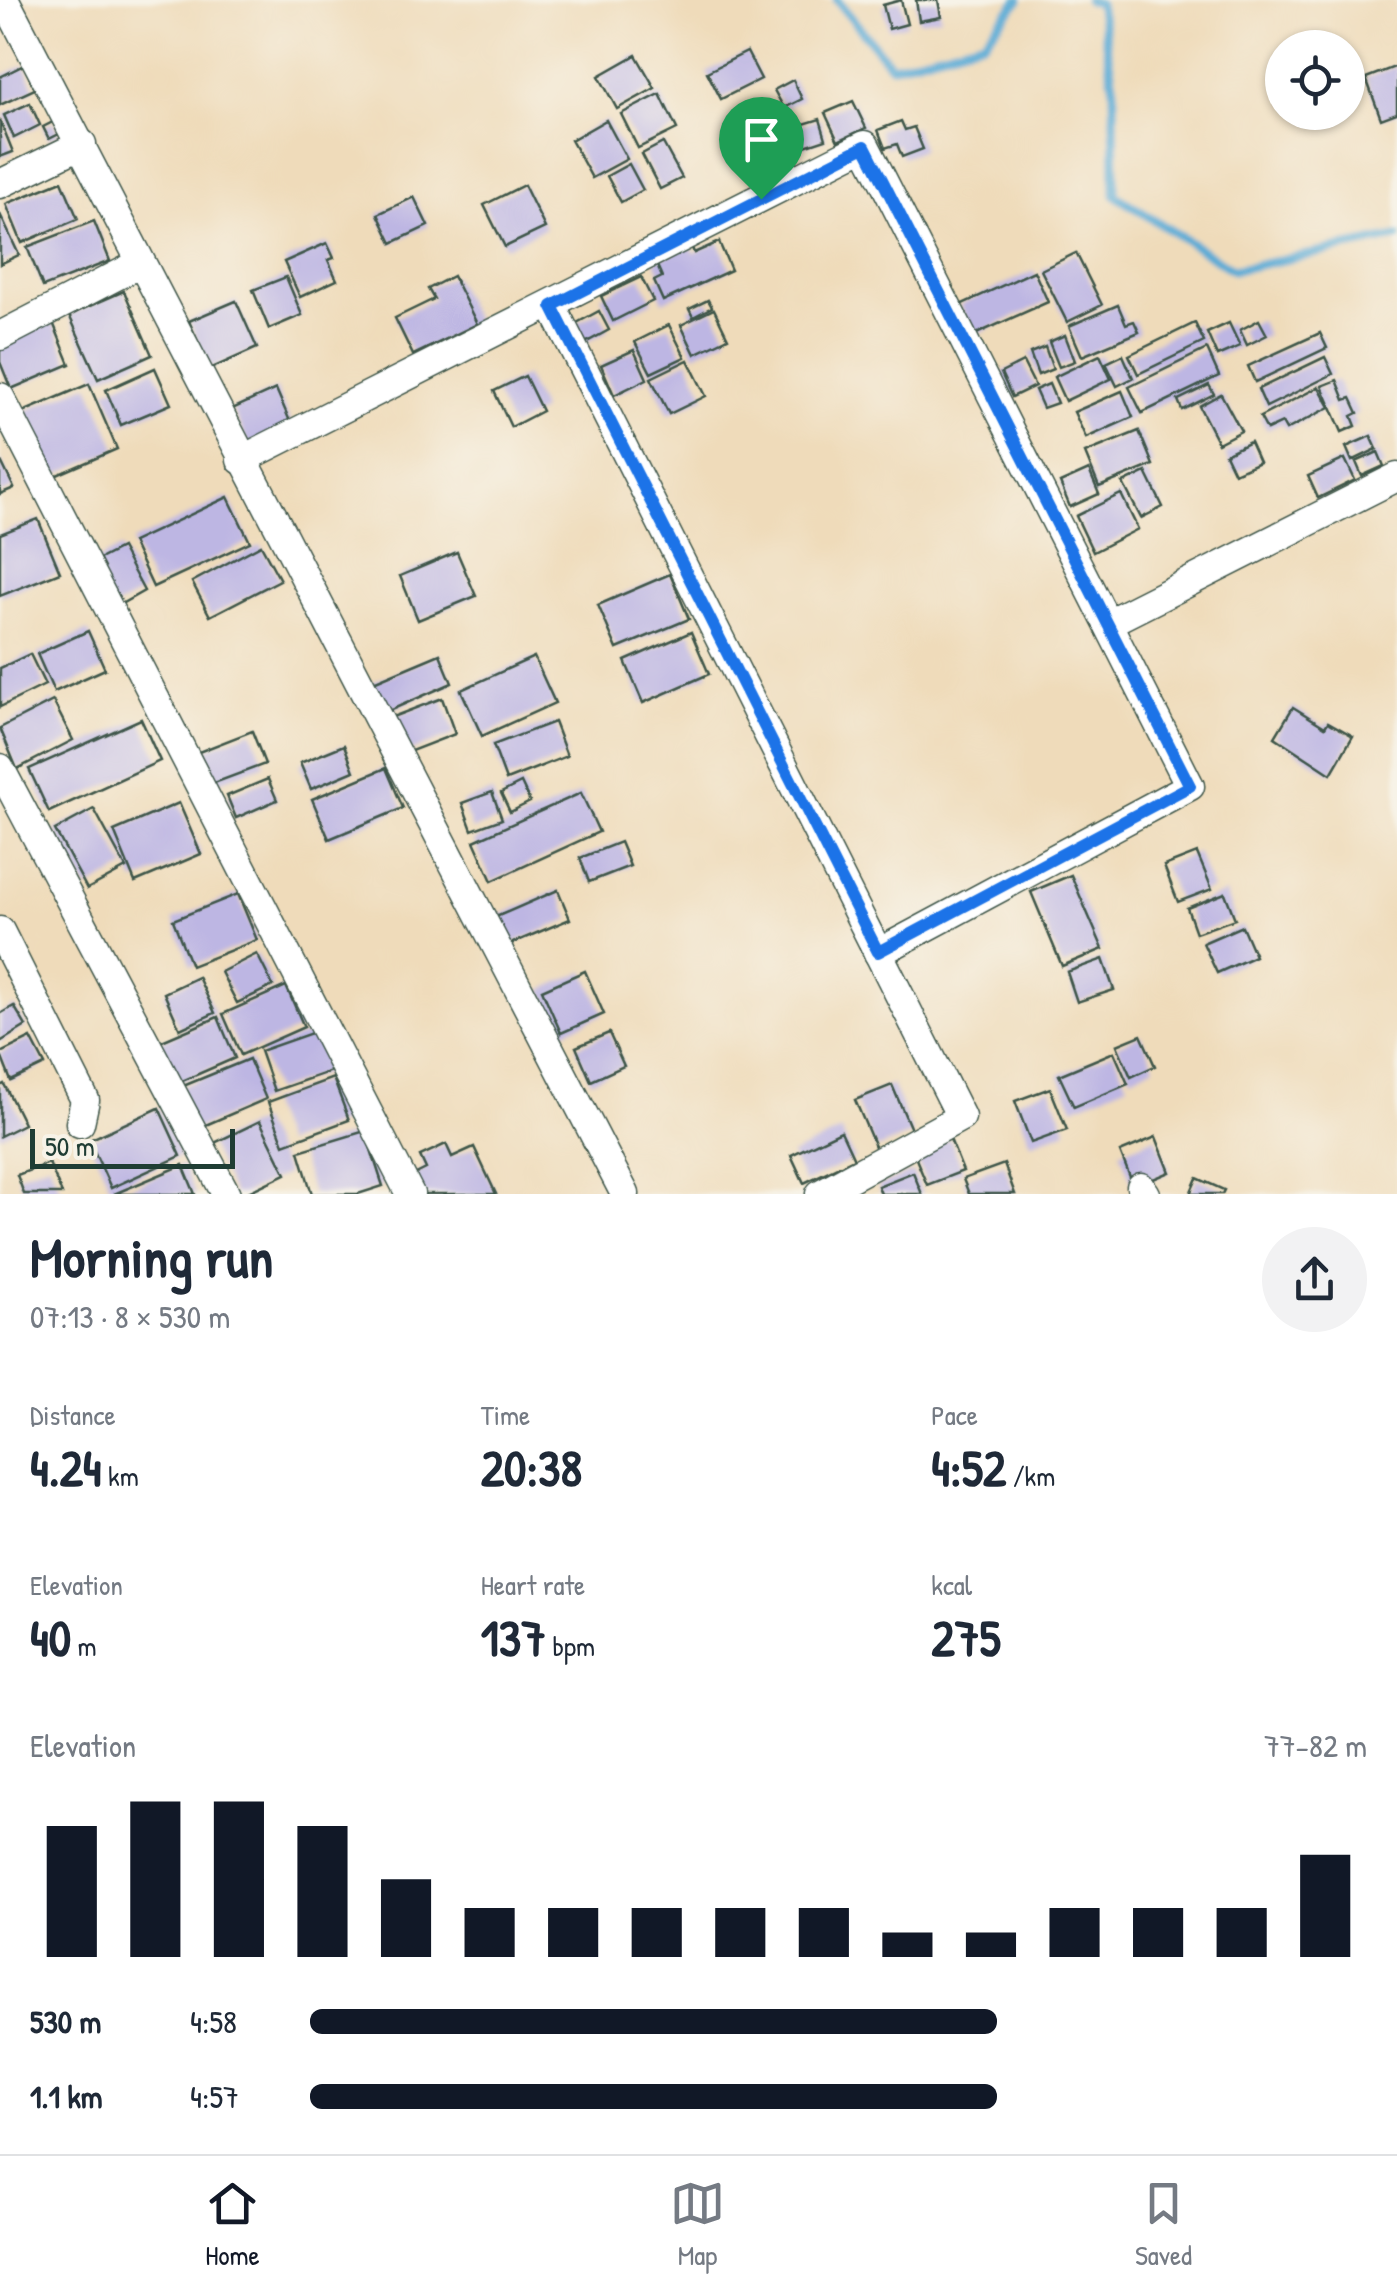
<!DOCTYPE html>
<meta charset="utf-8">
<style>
:root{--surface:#fff;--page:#f2f2f3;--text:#1f2937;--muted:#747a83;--line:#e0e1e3;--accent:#111827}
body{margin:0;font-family:"Patrick Hand",sans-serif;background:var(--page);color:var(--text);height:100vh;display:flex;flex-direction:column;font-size:38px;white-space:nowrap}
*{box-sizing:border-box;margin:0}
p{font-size:32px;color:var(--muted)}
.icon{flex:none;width:55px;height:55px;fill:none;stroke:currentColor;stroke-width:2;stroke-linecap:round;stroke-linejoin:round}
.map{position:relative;height:1194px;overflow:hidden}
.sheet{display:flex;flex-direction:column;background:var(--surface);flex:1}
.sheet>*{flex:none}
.controls{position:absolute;left:1265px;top:30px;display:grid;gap:20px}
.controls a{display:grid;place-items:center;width:100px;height:100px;border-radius:50%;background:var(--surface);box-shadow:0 2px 8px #0004;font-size:50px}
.scale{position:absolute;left:30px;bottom:25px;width:205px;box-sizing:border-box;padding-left:10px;border:5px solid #1f3d34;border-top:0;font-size:28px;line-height:35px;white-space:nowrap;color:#1f3d34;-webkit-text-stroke:8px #f7f3e8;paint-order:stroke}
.pin{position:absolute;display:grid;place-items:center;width:85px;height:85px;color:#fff;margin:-102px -42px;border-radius:50% 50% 50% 0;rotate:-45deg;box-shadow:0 0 10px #0007}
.pin .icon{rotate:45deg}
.round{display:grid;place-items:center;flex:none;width:105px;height:105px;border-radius:52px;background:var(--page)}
.overview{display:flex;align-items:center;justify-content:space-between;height:170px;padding:0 30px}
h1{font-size:55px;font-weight:700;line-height:75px}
.stats{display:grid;grid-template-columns:repeat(3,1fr);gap:15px;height:170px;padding:10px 30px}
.stats div{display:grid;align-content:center}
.stats b{font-size:50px;font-weight:700}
.stats small{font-size:28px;font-weight:400}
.stats p{font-size:28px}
.chart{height:280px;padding:20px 30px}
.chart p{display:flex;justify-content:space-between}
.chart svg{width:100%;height:180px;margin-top:10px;stroke:var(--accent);stroke-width:6}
ul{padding:0 30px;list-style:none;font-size:32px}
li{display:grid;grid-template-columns:160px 120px 1fr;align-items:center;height:75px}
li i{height:25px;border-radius:12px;background:var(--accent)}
.dock{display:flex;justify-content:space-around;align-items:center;height:140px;border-top:2px solid var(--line);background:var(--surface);font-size:28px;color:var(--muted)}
.dock a{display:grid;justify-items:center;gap:5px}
.dock .on{color:var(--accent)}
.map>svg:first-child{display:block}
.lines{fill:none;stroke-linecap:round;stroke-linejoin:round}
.stream{stroke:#5babd5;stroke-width:9}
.building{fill:#bdb6e3}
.minor-casing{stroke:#3e5548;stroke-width:31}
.minor{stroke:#fff;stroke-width:28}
.route-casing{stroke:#fff;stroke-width:20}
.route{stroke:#1a73e8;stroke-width:12}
</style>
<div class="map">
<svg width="1397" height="1194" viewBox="0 0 1397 1194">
<rect width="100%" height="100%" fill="#f7f3e8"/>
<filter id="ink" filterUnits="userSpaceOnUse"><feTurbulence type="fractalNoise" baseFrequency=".01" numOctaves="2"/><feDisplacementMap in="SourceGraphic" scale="20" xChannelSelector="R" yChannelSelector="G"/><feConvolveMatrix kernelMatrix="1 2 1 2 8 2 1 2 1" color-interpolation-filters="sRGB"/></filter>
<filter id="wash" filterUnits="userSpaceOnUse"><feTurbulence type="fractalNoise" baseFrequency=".0048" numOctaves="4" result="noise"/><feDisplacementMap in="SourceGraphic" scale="40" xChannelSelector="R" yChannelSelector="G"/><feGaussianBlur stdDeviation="2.25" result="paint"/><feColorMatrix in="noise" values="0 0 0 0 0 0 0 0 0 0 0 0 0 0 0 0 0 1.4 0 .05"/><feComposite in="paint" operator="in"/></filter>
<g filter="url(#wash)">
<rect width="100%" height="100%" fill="#efdbba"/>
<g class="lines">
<g class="stream">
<polyline points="837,0 891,66 984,41 1019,0"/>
<polyline points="1088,0 1099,4 1114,89 1115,195 1233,270 1397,237"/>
</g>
</g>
<g id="blocks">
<g class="building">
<polygon points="901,0 907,24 889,29 883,5"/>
<polygon points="916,0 938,0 941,17 919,21"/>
<polygon points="747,52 761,79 721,99 707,72"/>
<polygon points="636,55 655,88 617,109 599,76"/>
<polygon points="24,65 35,89 0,105 0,77"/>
<polygon points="1397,66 1397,113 1381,119 1366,78"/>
<polygon points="793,80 802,99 784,108 774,90"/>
<polygon points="660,94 677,129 638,148 621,114"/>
<polygon points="853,101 866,128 838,141 825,113"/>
<polygon points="30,103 40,125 14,138 4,115"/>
<polygon points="820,119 826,139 793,150 787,129"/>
<polygon points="0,120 13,152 0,157"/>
<polygon points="606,120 627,159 592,178 571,140"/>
<polygon points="901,121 905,130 914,127 923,149 902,157 897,144 885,148 878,130"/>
<polygon points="53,122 59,134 49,139 43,127"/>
<polygon points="663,143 682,178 660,189 642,154"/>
<polygon points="629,164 643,190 621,202 607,176"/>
<polygon points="62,181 78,219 22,243 6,204"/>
<polygon points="524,185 545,228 505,247 484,205"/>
<polygon points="414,197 428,226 392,243 378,214"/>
<polygon points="0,214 19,255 0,264"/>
<polygon points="94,221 110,261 43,287 27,247"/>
<polygon points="719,242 731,270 663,301 654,281 662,277 655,261 691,245 694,253"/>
<polygon points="327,243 334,258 328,260 337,280 300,297 284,262"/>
<polygon points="1076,253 1102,305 1067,322 1041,270"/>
<polygon points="1034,271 1048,302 974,335 960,305"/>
<polygon points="453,276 477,324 413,355 395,318 434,299 428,289"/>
<polygon points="286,277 302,315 269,329 253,290"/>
<polygon points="641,277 653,301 613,321 601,296"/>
<polygon points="124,291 152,355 98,379 69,315"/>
<polygon points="708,300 712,307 693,317 689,309"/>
<polygon points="236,301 257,348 210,369 189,321"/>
<polygon points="1118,305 1126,324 1134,321 1139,332 1082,356 1069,326"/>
<polygon points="714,309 728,338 695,354 681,325"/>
<polygon points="599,311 609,330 585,343 575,324"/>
<polygon points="52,320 70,364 11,389 0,362 0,342"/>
<polygon points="1259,320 1267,335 1247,345 1240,330"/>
<polygon points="1195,323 1204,342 1138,374 1129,355"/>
<polygon points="1229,323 1240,346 1217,356 1207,333"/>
<polygon points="669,325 685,357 651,373 635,342"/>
<polygon points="1320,333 1327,348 1255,382 1248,366"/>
<polygon points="1065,335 1075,361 1059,367 1049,342"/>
<polygon points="1045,347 1053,369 1038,375 1030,353"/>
<polygon points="1207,349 1219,376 1142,413 1129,387"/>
<polygon points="634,350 647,379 614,395 601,365"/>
<polygon points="1100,355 1111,379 1065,401 1054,377"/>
<polygon points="1123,355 1133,378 1117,386 1106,363"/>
<polygon points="1325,357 1333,374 1266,407 1258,389"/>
<polygon points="688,360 706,396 669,414 651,378"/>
<polygon points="1023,362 1035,386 1012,397 1001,373"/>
<polygon points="155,368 171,404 121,425 106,390"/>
<polygon points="525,376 542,411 511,427 494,391"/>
<polygon points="1337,380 1345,400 1351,398 1358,413 1352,416 1356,426 1342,432 1322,386"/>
<polygon points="89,384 117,449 50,478 23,412"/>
<polygon points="1049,384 1057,403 1043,408 1035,390"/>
<polygon points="1209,385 1214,394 1182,410 1178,400"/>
<polygon points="1319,387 1330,407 1286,430 1282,423 1267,430 1260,417"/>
<polygon points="276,389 292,426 249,445 232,409"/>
<polygon points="1122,391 1133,417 1086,438 1074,412"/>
<polygon points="1221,394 1241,431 1218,443 1199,406"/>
<polygon points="1139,431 1153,465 1099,487 1085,453"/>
<polygon points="1371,436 1377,449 1352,461 1346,447"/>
<polygon points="1250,442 1259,462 1234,473 1225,454"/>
<polygon points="1378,452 1384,466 1362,476 1356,462"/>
<polygon points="0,459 14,488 0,494"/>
<polygon points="1345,459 1355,480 1318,498 1308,476"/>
<polygon points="1089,470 1099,494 1070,507 1060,483"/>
<polygon points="1146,472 1163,507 1141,518 1123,483"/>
<polygon points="1121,494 1138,529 1093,552 1076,516"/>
<polygon points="228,497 250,542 153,587 132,542"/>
<polygon points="38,519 60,572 0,596 0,534"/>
<polygon points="261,545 280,580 210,616 192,582"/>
<polygon points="121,548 144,591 114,608 90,564"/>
<polygon points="457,552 476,596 418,620 400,576"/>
<polygon points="670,574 689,619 617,649 598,605"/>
<polygon points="88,631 105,669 54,692 37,654"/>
<polygon points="691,632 709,674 643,703 625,661"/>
<polygon points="30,654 45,685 0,707 0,668"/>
<polygon points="440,654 452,683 384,713 371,683"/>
<polygon points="534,657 555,703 482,736 461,690"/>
<polygon points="442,698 455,734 401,755 387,719"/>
<polygon points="53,701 73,740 17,769 0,728"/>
<polygon points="1293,707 1325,727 1328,722 1353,736 1331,774 1275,737"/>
<polygon points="141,719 160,761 49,812 29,769"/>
<polygon points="554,722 567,756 506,780 493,745"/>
<polygon points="252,731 265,764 209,785 196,753"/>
<polygon points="344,745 354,771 311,789 300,763"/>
<polygon points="386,768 403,808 329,839 312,799"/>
<polygon points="268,779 277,800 236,818 227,796"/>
<polygon points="521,783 530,802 510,812 501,793"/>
<polygon points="492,792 502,819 472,830 462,803"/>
<polygon points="581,793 599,832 492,881 474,841"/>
<polygon points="179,803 201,854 135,882 114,831"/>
<polygon points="94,809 126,868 87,889 55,830"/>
<polygon points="620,842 630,866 589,882 580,858"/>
<polygon points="1197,853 1212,889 1178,902 1164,866"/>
<polygon points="1071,875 1103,949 1062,966 1031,892"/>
<polygon points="558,890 570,919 501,948 489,920"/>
<polygon points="1225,893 1235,919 1196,933 1187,908"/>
<polygon points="238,894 257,940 191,966 173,920"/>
<polygon points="1242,926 1255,956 1217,973 1203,943"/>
<polygon points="257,954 273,986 237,1003 221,972"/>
<polygon points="1103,959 1114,990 1077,1002 1067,972"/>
<polygon points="585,971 604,1014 561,1033 542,990"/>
<polygon points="198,977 215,1013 180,1029 164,993"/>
<polygon points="286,986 304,1027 241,1055 223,1014"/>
<polygon points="14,1006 26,1026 0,1042 0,1014"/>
<polygon points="218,1017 235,1058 173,1085 155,1044"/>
<polygon points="320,1030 334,1070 274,1091 260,1051"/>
<polygon points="609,1033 624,1066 591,1081 576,1047"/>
<polygon points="1141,1035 1155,1066 1131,1077 1117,1045"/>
<polygon points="31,1038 45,1065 11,1081 0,1053"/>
<polygon points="1114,1052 1128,1084 1074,1107 1059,1075"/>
<polygon points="249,1059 266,1099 194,1130 176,1089"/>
<polygon points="333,1078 349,1120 284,1144 268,1102"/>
<polygon points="4,1084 24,1124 0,1136 0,1086"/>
<polygon points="892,1085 913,1134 876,1149 855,1100"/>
<polygon points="1050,1088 1067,1130 1031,1143 1015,1101"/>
<polygon points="159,1108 181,1156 111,1188 89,1140"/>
<polygon points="260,1121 286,1174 244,1194 233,1194 210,1145"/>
<polygon points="365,1131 383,1186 358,1194 312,1194 299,1151"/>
<polygon points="841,1131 854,1159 804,1183 791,1155"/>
<polygon points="1156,1137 1170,1172 1134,1187 1120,1152"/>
<polygon points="950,1139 963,1171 927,1185 914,1154"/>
<polygon points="446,1144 452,1157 474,1147 496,1194 418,1194 410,1177 426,1169 420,1156"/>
<polygon points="49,1163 62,1194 24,1194 17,1175"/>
<polygon points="1004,1164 1015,1194 969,1194 963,1179"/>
<polygon points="183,1165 195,1194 114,1194"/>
<polygon points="913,1172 922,1194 881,1194 878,1186"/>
<polygon points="1197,1178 1224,1190 1222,1194 1190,1194"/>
</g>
</g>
</g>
<g filter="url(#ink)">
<use href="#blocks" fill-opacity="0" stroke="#3e5548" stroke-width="2.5"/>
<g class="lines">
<g class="minor-casing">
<g id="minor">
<polyline points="5,0 625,1194"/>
<polyline points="0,184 82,144"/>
<polyline points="552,306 961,1117 820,1194"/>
<polyline points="0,336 141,263"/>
<polyline points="0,397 410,1194"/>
<polyline points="241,460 865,145 1190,786 878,953"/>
<polyline points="1108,623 1397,477"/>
<polyline points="0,768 226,1194"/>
<polyline points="0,931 85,1100 80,1123"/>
<polyline points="1141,1187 1146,1194"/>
</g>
</g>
<use href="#minor" class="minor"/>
</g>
</g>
<g class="lines" filter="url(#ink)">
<g class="route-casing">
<polygon id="route" points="865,146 1190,786 878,952 552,306"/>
</g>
<use href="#route" class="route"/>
</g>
</svg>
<div class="controls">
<a><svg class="icon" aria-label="locate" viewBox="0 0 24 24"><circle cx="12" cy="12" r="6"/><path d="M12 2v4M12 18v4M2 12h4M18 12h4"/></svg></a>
</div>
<div class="scale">50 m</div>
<div class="pin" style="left:761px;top:199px;background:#1e9e55"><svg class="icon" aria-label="arrive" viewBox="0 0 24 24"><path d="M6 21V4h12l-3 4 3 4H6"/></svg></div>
</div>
<section class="sheet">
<div class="overview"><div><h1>Morning run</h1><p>07:13 · 8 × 530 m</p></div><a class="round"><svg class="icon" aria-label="share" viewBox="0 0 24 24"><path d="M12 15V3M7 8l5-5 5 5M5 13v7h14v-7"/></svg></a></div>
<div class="stats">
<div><p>Distance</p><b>4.24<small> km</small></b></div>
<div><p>Time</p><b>20:38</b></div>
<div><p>Pace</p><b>4:52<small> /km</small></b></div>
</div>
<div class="stats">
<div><p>Elevation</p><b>40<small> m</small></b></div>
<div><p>Heart rate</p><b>137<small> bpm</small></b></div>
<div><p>kcal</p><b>275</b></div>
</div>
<div class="chart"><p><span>Elevation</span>77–82 m</p>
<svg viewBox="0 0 160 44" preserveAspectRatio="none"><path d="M5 44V12M15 44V6M25 44V6M35 44V12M45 44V25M55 44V32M65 44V32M75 44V32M85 44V32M95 44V32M105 44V38M115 44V38M125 44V32M135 44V32M145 44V32M155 44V19"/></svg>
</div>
<ul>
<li><b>530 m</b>4:58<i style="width:65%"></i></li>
<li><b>1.1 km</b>4:57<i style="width:65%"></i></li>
</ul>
</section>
<nav class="dock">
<a class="on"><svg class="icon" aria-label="home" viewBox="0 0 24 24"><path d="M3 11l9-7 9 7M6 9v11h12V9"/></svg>Home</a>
<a><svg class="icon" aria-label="map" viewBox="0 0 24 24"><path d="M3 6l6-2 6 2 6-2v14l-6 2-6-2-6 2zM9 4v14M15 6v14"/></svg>Map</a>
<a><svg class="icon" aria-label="saved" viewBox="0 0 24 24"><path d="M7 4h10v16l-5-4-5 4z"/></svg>Saved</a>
</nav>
